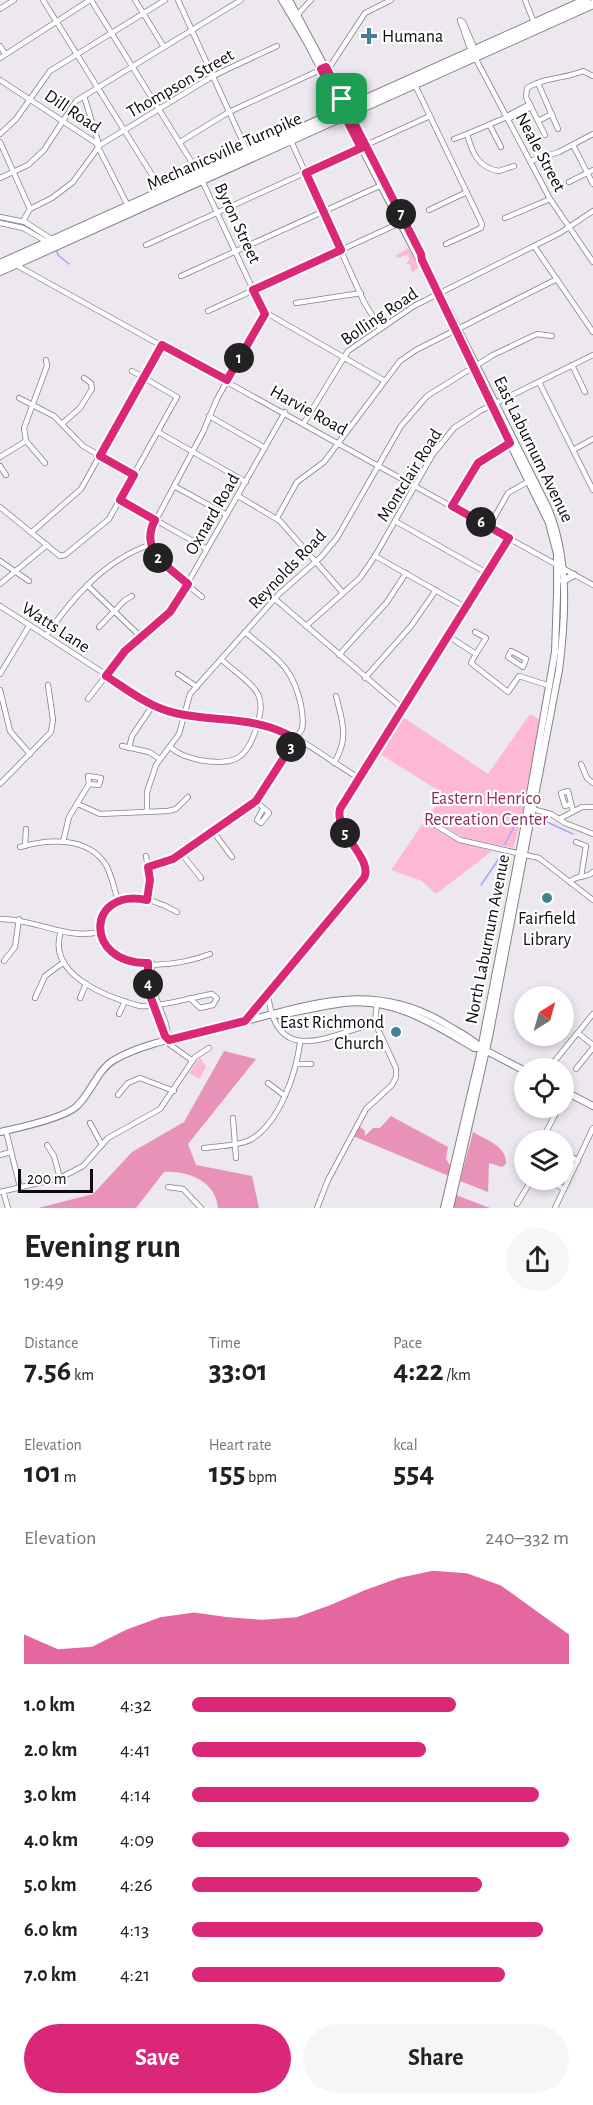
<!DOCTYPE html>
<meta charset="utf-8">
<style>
:root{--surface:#fff;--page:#f6f6f6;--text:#202124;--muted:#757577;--accent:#db2777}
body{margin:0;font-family:"Alegreya Sans",sans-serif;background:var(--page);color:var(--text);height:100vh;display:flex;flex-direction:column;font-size:22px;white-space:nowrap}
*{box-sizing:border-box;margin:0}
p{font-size:20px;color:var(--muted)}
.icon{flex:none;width:33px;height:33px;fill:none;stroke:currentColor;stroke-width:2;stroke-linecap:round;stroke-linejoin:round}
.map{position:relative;height:1208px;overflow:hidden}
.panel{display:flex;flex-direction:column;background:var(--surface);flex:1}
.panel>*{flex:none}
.needle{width:39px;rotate:37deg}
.tools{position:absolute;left:514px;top:986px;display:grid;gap:12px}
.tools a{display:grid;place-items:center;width:60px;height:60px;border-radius:50%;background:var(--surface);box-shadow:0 3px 9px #0003;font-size:30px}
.scale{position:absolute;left:18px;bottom:15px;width:75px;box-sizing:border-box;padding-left:6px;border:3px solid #0d0b0d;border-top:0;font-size:16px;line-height:21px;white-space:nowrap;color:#0d0b0d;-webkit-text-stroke:4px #fff;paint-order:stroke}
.pin{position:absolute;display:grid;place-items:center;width:51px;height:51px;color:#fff;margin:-26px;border-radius:12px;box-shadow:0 3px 9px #0006}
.km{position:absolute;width:30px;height:30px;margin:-15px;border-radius:50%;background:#222;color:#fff;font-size:16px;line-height:30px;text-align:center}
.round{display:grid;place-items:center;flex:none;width:63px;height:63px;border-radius:32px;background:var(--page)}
.overview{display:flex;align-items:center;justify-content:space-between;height:102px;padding:0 24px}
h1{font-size:33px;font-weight:600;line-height:45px}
.figures{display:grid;grid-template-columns:repeat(3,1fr);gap:9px;height:102px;padding:6px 24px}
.figures div{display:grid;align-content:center}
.figures b{font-size:30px;font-weight:600}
.figures small{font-size:16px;font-weight:400}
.figures p{font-size:16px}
.chart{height:168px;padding:12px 24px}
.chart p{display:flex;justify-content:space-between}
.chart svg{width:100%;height:108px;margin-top:6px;fill:var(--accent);opacity:.7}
.action{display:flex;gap:12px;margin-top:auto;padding:12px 24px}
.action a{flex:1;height:69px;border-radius:36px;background:var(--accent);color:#fff;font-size:24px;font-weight:600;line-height:69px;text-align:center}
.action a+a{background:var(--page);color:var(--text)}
ul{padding:0 24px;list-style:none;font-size:20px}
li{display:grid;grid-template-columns:96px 72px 1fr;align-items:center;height:45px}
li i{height:15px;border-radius:8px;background:var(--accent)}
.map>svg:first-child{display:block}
.green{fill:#fcb8d4}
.forest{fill:#e892b8}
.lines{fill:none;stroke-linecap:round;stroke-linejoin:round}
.stream{stroke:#9fa9f7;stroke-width:1.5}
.minor-casing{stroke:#858088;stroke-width:6}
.major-casing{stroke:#858088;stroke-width:8}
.highway-casing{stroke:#858088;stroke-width:10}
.minor{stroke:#fff;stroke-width:4.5}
.major{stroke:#fff;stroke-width:6}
.highway{stroke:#fff;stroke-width:8}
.route-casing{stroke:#fff;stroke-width:12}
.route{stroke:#db2777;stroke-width:8}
.poi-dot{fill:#428095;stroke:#fff;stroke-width:2}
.labels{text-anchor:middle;stroke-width:4.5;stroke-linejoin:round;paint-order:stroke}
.poi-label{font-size:18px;fill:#0d0b0d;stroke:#fff;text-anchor:start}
.street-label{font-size:18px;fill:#0d0b0d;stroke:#fff}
.park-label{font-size:18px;fill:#8e2b5f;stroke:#fff}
</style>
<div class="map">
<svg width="593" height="1208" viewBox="0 0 593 1208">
<rect width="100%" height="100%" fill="#ede7ef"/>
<g class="green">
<polygon points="408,248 419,267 412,273 410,264 406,264 410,259 407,254 399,258 395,256"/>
<polygon points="530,714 540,720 521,821 513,848 464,838 428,817 444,794 377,752 400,715 488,774"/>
<polygon points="424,822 458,842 492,851 436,894 422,881 391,870"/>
<polygon points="200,1058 206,1066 200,1079 189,1073"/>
</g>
<g class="forest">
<path d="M 224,1051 L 256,1059 L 188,1144 L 196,1165 L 252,1176 L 259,1208 L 218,1208 C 216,1181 187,1170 164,1172 L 136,1208 L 38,1208 L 93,1194 L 132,1152 L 184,1122 Z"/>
<polygon points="391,1116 448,1147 446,1159 451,1167 449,1176 353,1136 359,1126 365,1131 365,1136 373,1128 380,1128"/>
<path d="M 473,1132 C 486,1140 507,1146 506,1164 L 502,1167 L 489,1163 L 488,1192 L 460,1181 Z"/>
<polygon points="456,1195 490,1208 453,1208"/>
</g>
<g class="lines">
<g class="stream">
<polyline points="0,219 10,221"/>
<polyline points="21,223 32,230"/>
<polyline points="57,251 58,255 69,264"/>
<polyline points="534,816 573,834"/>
<polyline points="505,844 516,823 520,821"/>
<polyline points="481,885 502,854"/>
</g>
<g class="minor-casing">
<g id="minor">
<polyline points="43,0 162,191"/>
<polyline points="91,0 199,174 263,311 383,380"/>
<polyline points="135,0 164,47"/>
<polyline points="178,0 248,153"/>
<polyline points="525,0 535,25"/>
<polyline points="0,9 14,0"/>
<polyline points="298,14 311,0"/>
<polyline points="460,20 469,46 550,199 593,262"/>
<polyline points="460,21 463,22 473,45 471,48"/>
<polyline points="0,46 5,54"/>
<polyline points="0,58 90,0"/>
<polyline points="0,80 96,143 128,206"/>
<polyline points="538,83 558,129"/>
<polyline points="415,85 482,224 481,228 446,244"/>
<polyline points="84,96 99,145"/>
<polyline points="507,116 530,104"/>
<path d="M 507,117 L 467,134 C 472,152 478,168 499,171 L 514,166"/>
<polyline points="508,119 531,107"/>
<polyline points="538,121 552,114"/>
<polyline points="490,126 501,147"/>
<polyline points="0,134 16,119 50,71 165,0"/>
<path d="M 545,135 L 526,97 L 527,88 C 545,77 564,79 583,71 L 593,76"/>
<polyline points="454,139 467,134"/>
<polyline points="291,141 364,302 380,328"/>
<polyline points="0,142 30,209"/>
<polyline points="180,142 229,112 331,65 365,13 391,0"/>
<polyline points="573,145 593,184"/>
<polyline points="530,161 559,152 593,134"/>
<polyline points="0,178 28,165 44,150 76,101 241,0"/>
<polyline points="569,182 593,170"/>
<polyline points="429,210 467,192"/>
<polyline points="0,217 25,222 53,240"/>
<polyline points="505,218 550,199"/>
<polyline points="23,221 30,209 52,198 73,182 100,145 213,76 277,46"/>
<polyline points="0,223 23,228 49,243"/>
<polyline points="146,245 430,116"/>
<polyline points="534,246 593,332"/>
<polyline points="16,265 593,585"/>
<polyline points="181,276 384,184"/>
<polyline points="296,303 361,293"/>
<polyline points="208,311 402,222"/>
<polyline points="572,365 585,392"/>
<polyline points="539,382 593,490"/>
<polyline points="19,398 54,416 83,446 134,475"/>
<polyline points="209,416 265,448"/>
<polyline points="63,423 80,408 92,389 91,383 84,378"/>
<polyline points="304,423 348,351 414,306 560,233 593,211"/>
<polyline points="158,432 246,482"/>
<polyline points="573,450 593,439"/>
<polyline points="0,457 26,441"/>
<polyline points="45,463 26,441 24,428 47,366 46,360"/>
<polyline points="0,466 6,475"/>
<polyline points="174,486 227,515"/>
<polyline points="238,496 280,521 343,593"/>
<polyline points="120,500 207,549"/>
<polyline points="452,506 478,463 512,443"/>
<polyline points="0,507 60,556 65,555 109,519 177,397 132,371"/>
<polyline points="277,518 297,482 324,462 400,361 416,350 557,279"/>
<polyline points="395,521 487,573"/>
<polyline points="489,527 508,493 529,481"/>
<polyline points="32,532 81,489 162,345"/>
<polyline points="375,556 465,607"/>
<polyline points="0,561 29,581"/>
<polyline points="0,584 47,545"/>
<polyline points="87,585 141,637"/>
<path d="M 202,597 C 184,581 147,560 149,533 L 203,432 L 217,399 L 265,314"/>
<polyline points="275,599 402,708"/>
<path d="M 0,606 L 153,705 C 189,720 226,714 262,724 C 297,733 328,760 359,778"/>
<polyline points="306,626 360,578 375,556 433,454 454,428 480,411 593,355"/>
<polyline points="99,627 125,600 132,596"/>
<polyline points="475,632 486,638 476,654"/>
<path d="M 46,636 C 72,598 104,561 149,545"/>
<polyline points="448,636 476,654 471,663 508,692 519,676 550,686"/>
<polygon points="511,651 526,659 523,667 508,657"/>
<polyline points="339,655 387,602 406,573"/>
<polyline points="0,674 29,626"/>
<polyline points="178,674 197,687"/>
<polyline points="365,678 411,626 436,590"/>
<polyline points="0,690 10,731 30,754"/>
<polyline points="88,699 122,655 174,607 285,412"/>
<polyline points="122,746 149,752 160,759"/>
<path d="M 170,747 C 179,755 188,757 199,760 C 234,766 247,760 257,726 C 260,715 263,705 258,694 C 251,681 232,670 221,659"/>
<polyline points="129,748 132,736 153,705"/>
<path d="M 334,763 C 349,738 343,723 336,696"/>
<polyline points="581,764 587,778 593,783"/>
<polyline points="0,784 51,732 53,720 48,685"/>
<polyline points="256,801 269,813 261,823 257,820 263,809"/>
<polyline points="78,804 100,814 168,811 176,809 188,797"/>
<polyline points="571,804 565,806 561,793 568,791 573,811"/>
<polyline points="532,809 551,814 565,823 593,834"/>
<polyline points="147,811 147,792 156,765 179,734 190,694 279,594 321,557 337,538 401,426 427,396 493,355 537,334 552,336"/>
<polyline points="559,819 582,807 593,807"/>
<polyline points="427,820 460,840 539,858 593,900"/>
<polyline points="212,830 232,857"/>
<polyline points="63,842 69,817 89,784 88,776 101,778 99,785 89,784"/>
<polyline points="576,842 586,846 581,877"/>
<polyline points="25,846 26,829"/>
<path d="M 20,847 C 48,839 88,836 106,865 C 112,876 114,889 118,900"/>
<polyline points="181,853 201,878"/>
<polyline points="146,856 150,880 147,900"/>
<path d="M 148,867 L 173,859 L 256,801 L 302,729 C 304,720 302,714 301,705 C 292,664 275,658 245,632"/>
<path d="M 570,882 C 577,874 587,879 593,872"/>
<path d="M 177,912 C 149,895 101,885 99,932 C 102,938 103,945 107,949 C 128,974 184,964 210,954"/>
<path d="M 0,919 C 36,919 66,940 99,932"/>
<path d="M 61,931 C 46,975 107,997 140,1006 C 156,1008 194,997 212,994 L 217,998 L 213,1005 L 200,1008 L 190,998"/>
<polyline points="4,961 15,947 19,919"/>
<polyline points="148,963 149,990 165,1036 169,1040"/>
<polyline points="152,963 152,987 166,1024 169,1044 193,1061"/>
<path d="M 268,994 C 276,1068 328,1036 375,1023"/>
<polyline points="35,998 45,976 64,962"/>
<polyline points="80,998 86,984"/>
<polyline points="119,1014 125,1001"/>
<path d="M 245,1021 L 366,875 C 370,851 334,835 340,809 L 509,538"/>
<polyline points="578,1033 593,1045"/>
<polyline points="296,1064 311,1064"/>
<polyline points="549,1068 593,1014"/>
<polyline points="576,1069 593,1048"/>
<polyline points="268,1083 285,1096"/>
<polyline points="118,1095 128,1083 140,1078 174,1091"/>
<polyline points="233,1118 236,1158"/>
<polyline points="90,1123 102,1145"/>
<polyline points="6,1131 20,1187"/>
<polyline points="542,1140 559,1107"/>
<polyline points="47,1145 54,1156 60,1178"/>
<path d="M 204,1148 C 219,1146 237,1146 250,1140 C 279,1124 296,1074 300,1043"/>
<polyline points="564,1151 578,1161"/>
<polyline points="0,1155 11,1152"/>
<polyline points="525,1163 525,1167"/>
<polyline points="546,1179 564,1189"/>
<polyline points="168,1187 183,1189 201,1208"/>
<polyline points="3,1191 8,1208"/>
<polyline points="0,1192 60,1178 83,1166 108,1138 160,1109 195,1057 209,1048"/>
<polyline points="517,1204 532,1179"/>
<polyline points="317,1208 328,1180 366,1109 392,1085 396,1077 396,1068 375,1023 377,1003"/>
<polyline points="555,1208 593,1128"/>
</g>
</g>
<g class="major-casing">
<g id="major">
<polyline points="282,0 307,42 418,257 422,260"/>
<path d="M 289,0 L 342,99 L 547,506 C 569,556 566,616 559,670 L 489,1037 L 450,1208"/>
<polyline points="563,581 574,575"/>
<path d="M 275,1014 L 279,1015 C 301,1011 322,1006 344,1003 C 393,997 434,1024 474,1048 L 481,1048 L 525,1071"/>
<polyline points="564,1091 593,1106"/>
<path d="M 0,1132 C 18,1128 65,1118 77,1106 C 91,1093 98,1069 114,1060 C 143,1043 186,1036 219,1028 C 299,1009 366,977 444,1023 C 456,1031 471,1037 481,1048"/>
<polyline points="444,1208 479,1059 524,828 555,652 557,595 557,554 549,523 465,352 466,347"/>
</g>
</g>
<g class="highway-casing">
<g id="highway">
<polyline points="0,264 586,0"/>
<polyline points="0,271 593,4"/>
</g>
</g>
<use href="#minor" class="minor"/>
<use href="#major" class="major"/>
<use href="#highway" class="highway"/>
</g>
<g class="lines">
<g class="route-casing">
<path id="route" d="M 342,99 L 366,146 L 361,148 L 306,173 L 341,250 L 253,290 L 265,314 L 227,380 L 162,345 L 100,456 L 134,475 L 120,500 L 155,520 C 139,550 167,566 188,584 L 170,612 L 125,651 L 106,676 C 128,690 149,707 175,713 C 218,723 256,715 296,739 L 256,801 L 173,859 L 148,867 L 150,880 L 147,900 C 86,887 83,964 148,963 L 148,990 L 165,1036 L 169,1040 L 245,1021 L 364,878 C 374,859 334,833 340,809 L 509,538 L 452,506 L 478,463 L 510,443 L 422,260 L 421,254 L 366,146 L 361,148 L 321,69 L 326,67 L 342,99"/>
</g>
<use href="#route" class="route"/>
</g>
<g class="poi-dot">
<path d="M366 27h6v6h6v6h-6v6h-6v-6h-6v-6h6z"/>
<circle cx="547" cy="898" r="6"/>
<circle cx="396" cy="1032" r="6"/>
</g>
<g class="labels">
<g class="poi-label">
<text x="382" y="42">Humana</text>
<text x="547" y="924" text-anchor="middle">Fairfield<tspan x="547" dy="21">Library</tspan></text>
<text x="384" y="1028" text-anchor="end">East Richmond<tspan x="384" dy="21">Church</tspan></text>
</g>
<g class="street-label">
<text transform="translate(180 83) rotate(-30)" y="6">Thompson Street</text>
<text transform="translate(73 111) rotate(34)" y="6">Dill Road</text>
<text transform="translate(224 151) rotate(-24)" y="6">Mechanicsville Turnpike</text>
<text transform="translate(541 152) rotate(62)" y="6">Neale Street</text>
<text transform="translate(238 223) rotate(65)" y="6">Byron Street</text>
<text transform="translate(379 316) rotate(-34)" y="6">Bolling Road</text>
<text transform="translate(309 410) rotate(29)" y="6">Harvie Road</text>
<text transform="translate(534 449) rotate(64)" y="6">East Laburnum Avenue</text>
<text transform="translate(409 475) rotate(-58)" y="6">Montclair Road</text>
<text transform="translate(212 514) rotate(-60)" y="6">Oxnard Road</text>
<text transform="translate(287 569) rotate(-46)" y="6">Reynolds Road</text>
<text transform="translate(56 627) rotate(33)" y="6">Watts Lane</text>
<text transform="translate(487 939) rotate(-79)" y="6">North Laburnum Avenue</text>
</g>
<g class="park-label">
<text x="486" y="804">Eastern Henrico<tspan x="486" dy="21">Recreation Center</tspan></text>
</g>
</g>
</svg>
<div class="tools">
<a><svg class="needle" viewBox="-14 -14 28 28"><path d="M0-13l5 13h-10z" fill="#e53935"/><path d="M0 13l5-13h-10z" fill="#757577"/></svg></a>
<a><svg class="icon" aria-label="locate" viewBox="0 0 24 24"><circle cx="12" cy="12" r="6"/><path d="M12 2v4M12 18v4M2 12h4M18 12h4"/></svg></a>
<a><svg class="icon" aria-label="layers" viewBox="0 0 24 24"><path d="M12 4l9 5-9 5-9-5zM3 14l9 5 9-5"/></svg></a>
</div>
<div class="scale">200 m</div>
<div class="pin" style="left:342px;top:99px;background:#1e9e55"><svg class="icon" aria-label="arrive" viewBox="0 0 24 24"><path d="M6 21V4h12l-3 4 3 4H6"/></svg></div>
<b class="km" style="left:239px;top:358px">1</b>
<b class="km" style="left:158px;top:558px">2</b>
<b class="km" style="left:291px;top:747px">3</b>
<b class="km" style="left:148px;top:984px">4</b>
<b class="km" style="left:345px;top:833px">5</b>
<b class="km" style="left:481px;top:522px">6</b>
<b class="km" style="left:401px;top:214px">7</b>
</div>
<section class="panel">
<div class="overview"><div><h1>Evening run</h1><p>19:49</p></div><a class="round"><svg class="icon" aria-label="share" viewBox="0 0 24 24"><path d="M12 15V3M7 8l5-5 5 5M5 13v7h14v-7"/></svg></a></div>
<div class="figures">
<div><p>Distance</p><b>7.56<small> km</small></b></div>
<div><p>Time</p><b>33:01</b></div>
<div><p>Pace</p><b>4:22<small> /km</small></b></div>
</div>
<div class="figures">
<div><p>Elevation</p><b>101<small> m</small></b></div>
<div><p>Heart rate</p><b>155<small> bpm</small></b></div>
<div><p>kcal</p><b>554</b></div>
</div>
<div class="chart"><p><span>Elevation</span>240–332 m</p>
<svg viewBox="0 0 160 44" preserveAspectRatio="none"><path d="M0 44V32L10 38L20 37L30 30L40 25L50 23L60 25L70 26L80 25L90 20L100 14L110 9L120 6L130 7L140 12L150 22L160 32V44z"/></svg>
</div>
<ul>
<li><b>1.0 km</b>4:32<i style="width:70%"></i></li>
<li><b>2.0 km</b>4:41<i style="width:62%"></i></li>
<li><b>3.0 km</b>4:14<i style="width:92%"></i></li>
<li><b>4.0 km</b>4:09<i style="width:100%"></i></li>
<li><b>5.0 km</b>4:26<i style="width:77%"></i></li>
<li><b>6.0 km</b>4:13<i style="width:93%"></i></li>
<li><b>7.0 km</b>4:21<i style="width:83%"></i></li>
</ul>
<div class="action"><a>Save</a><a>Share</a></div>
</section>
